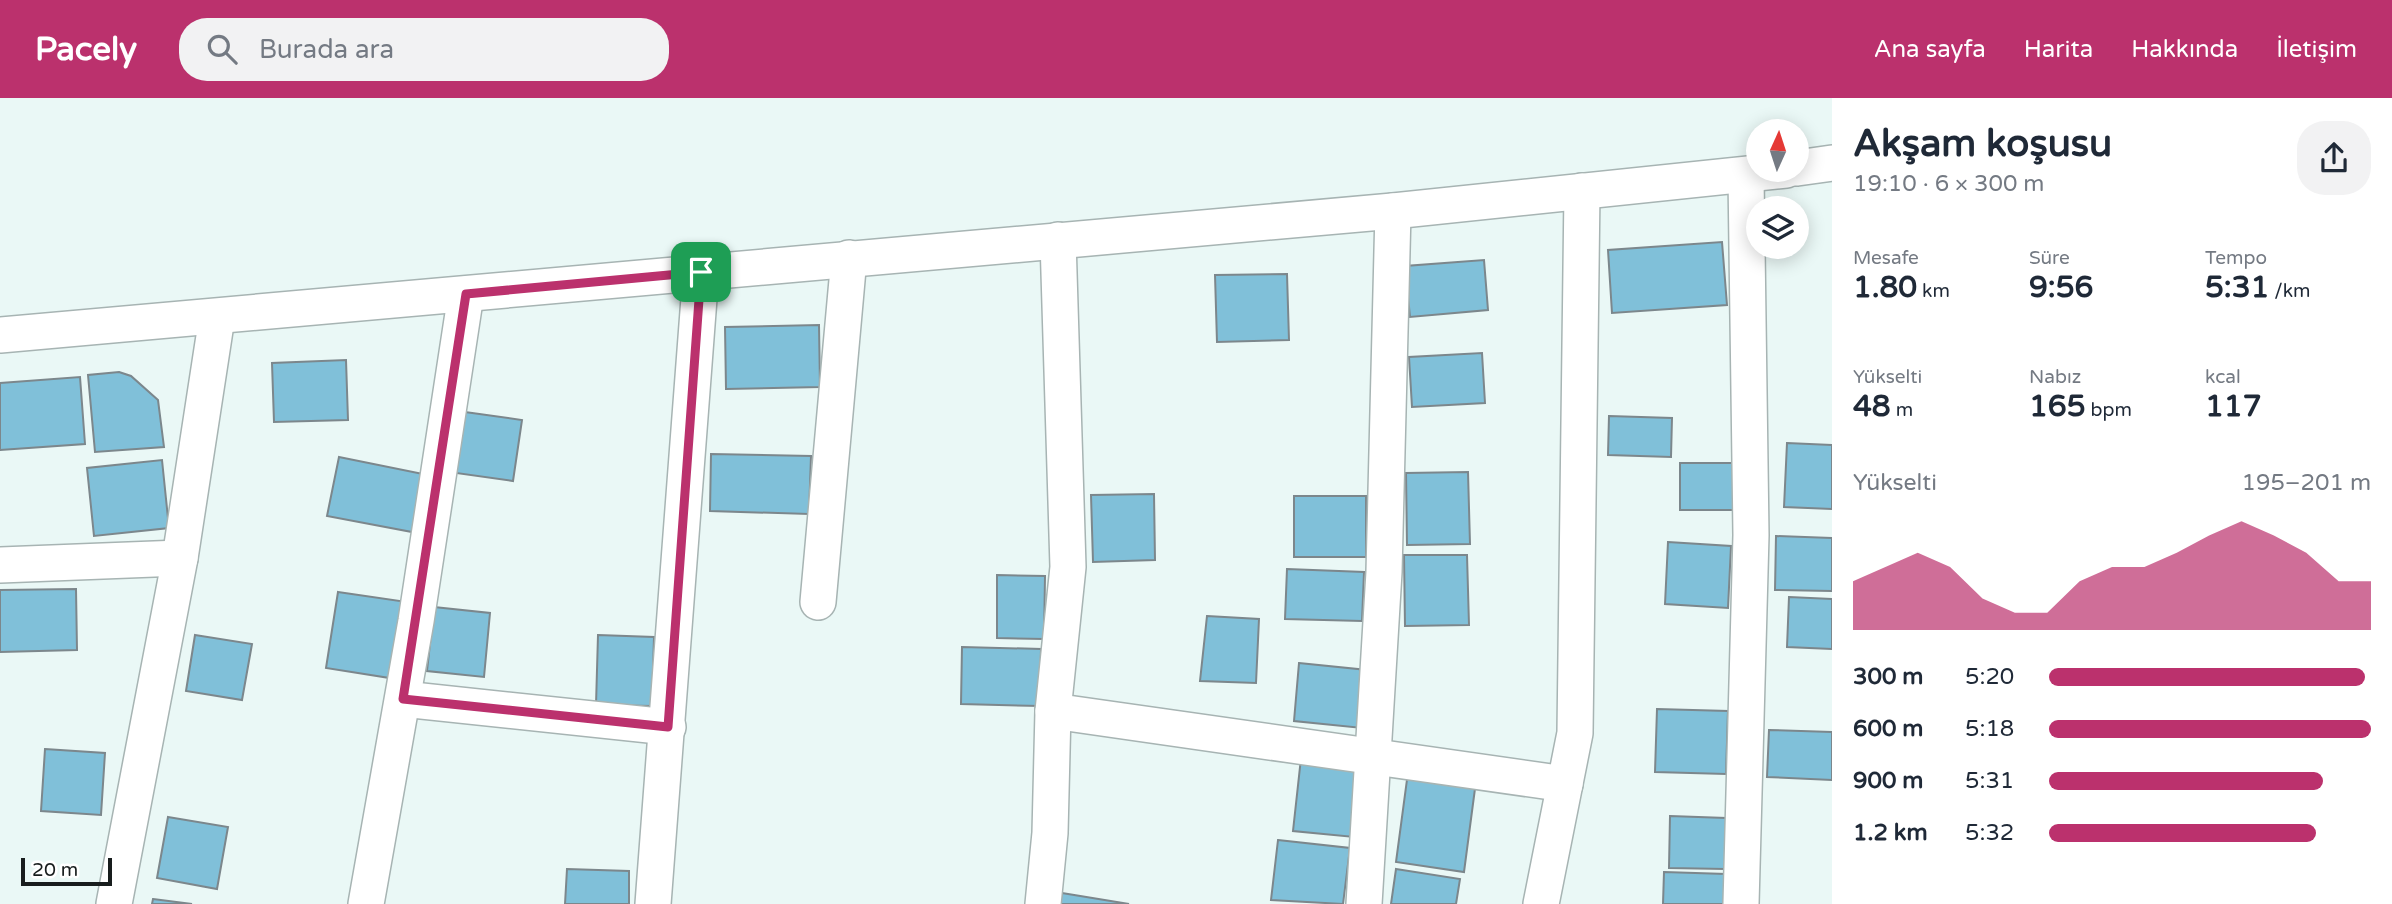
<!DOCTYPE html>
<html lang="tr">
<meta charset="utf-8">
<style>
:root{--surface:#fff;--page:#f2f2f3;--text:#1f2937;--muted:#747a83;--accent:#bb316d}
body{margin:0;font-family:"Varela Round",sans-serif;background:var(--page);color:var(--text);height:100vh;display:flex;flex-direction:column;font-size:26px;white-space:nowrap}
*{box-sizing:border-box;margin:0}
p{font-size:23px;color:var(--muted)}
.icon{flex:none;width:38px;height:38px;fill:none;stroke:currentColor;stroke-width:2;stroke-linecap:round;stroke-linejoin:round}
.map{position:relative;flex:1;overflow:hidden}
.details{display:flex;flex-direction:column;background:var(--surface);width:560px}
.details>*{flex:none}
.needle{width:46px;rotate:3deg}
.buttons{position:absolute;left:1746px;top:21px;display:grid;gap:14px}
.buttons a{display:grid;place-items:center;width:63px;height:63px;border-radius:50%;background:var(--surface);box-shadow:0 4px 18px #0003;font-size:35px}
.scale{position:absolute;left:21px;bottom:18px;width:91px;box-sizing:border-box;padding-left:7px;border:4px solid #181d1d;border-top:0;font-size:19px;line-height:24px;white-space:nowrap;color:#181d1d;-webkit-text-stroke:5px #fff;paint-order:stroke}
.pin{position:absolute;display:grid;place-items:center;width:60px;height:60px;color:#fff;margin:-30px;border-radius:14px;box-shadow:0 4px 10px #0006}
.round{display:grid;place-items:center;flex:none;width:74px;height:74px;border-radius:28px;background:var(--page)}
.head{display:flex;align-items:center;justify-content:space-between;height:119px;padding:0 21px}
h1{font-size:38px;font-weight:700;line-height:52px}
.metrics{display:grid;grid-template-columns:repeat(3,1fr);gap:10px;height:119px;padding:7px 21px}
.metrics div{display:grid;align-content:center}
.metrics b{font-size:30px;font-weight:700}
.metrics small{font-size:19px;font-weight:400}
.metrics p{font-size:19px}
.chart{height:196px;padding:14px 21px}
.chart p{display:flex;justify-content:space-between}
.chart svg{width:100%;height:126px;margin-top:7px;fill:var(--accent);opacity:.7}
ul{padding:0 21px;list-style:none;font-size:23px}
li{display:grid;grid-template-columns:112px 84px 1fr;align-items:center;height:52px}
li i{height:18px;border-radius:9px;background:var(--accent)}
header{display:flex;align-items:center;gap:42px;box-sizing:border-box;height:98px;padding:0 35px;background:var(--accent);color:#fff}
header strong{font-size:33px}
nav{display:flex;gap:38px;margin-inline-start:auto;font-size:24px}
.search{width:490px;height:63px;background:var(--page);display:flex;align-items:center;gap:18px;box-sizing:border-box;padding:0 24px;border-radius:28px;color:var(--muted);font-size:26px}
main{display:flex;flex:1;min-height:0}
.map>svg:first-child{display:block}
.building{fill:#80c0d9;stroke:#7c878c;stroke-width:2}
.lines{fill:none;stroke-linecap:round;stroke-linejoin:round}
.minor-casing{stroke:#a7b4b3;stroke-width:38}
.minor{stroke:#fff;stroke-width:35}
.route-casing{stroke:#fff;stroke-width:14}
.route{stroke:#bb316d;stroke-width:9}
</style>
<header>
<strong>Pacely</strong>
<div class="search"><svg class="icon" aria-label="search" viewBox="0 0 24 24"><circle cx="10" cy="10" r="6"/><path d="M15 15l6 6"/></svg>Burada ara</div>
<nav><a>Ana sayfa</a><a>Harita</a><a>Hakkında</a><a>İletişim</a></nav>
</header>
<main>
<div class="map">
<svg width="1832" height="806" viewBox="0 0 1832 806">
<rect width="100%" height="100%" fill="#eaf8f6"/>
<g class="building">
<polygon points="1722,144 1727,207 1612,215 1608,152"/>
<polygon points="1484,162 1488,212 1410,219 1405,168"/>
<polygon points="1287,176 1289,242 1217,244 1215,177"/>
<polygon points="819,227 820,289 726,291 725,229"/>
<polygon points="1482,255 1485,305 1412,309 1409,259"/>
<polygon points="346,262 348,322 274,324 272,265"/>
<polygon points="119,274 131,278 158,302 164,349 95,354 88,277"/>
<polygon points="80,279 85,346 0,352 0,285"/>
<polygon points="465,314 522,322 513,383 456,375"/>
<polygon points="1609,318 1672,320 1671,359 1608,357"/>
<polygon points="1787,345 1832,347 1832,411 1784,409"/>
<polygon points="711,356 811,358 809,416 710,413"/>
<polygon points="339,359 423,376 412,434 327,418"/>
<polygon points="162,362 169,430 94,438 87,370"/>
<rect x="1680" y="365" width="53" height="47"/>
<polygon points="1468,374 1470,446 1407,447 1406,375"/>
<polygon points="1154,396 1155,462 1093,464 1091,397"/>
<rect x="1294" y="398" width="72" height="61"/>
<polygon points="1776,438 1832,440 1832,493 1775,492"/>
<polygon points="1668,444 1731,448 1728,510 1665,506"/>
<polygon points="1404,457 1467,457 1469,527 1405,528"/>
<polygon points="1287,471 1364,474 1362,523 1285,521"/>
<polygon points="997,477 1045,478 1044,541 997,540"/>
<polygon points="76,491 77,552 0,554 0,492"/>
<polygon points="338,494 407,504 396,581 326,570"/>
<polygon points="1789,499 1832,501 1832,551 1787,549"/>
<polygon points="434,509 490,515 484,579 427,573"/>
<polygon points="1207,518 1259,521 1256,585 1200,583"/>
<polygon points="195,537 252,546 242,602 186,593"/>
<polygon points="598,537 654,539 652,608 596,607"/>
<polygon points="962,549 1041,551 1040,608 961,606"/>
<polygon points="1299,565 1367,572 1362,630 1294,623"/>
<polygon points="1657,611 1728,613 1726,676 1655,674"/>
<polygon points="1769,632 1832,634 1832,682 1767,679"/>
<polygon points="45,651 105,655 101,717 41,713"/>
<polygon points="1301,660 1362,666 1354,739 1293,733"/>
<polygon points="1408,674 1476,683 1464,774 1396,764"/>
<polygon points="1670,718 1726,720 1725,771 1669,770"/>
<polygon points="168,719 228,729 217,791 157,780"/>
<polygon points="1278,742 1350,750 1343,806 1271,802"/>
<polygon points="567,771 629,773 629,806 565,806"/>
<polygon points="1396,771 1460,781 1456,806 1391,806"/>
<polygon points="1664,774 1726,776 1725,806 1663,806"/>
<polygon points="1062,795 1129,806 1060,806"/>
<polygon points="153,801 192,806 152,806"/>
</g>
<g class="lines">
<g class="minor-casing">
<g id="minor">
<polyline points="1797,70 1832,65"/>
<polyline points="0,237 1393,113 1786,72"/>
<polyline points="0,467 180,460"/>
<polyline points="818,504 849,160"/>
<polyline points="403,601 668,629"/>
<polyline points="1053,613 1565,686"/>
<polyline points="114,806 180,460 217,219"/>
<polyline points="366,806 416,523 466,196"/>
<polyline points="653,806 701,174"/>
<polyline points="1043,806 1050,735 1053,613 1068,469 1058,142"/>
<polyline points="1364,806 1384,474 1393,113"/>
<polyline points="1541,806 1575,635 1582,93"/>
<polyline points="1741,806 1751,437 1746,78"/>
</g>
</g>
<use href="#minor" class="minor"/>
</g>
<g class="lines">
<g class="route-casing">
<polygon id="route" points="701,174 668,629 403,601 466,196"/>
</g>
<use href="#route" class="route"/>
</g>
</svg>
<div class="buttons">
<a><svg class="needle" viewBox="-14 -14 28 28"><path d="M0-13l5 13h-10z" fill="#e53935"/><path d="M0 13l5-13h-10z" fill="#747a83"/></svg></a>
<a><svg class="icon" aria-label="layers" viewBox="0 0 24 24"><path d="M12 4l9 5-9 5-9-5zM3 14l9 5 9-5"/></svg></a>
</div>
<div class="scale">20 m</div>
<div class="pin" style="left:701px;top:174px;background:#1e9e55"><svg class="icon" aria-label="arrive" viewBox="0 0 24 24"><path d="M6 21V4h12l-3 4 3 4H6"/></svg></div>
</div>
<section class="details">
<div class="head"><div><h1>Akşam koşusu</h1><p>19:10 · 6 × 300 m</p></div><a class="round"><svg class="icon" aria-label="share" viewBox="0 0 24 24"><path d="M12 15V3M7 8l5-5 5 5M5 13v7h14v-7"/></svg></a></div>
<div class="metrics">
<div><p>Mesafe</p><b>1.80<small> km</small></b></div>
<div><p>Süre</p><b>9:56</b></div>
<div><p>Tempo</p><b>5:31<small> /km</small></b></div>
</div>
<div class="metrics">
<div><p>Yükselti</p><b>48<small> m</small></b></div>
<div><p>Nabız</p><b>165<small> bpm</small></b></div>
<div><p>kcal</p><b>117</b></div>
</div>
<div class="chart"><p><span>Yükselti</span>195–201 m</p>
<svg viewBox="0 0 160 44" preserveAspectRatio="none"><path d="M0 44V27L10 22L20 17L30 22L40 33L50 38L60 38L70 27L80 22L90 22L100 17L110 11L120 6L130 11L140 17L150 27L160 27V44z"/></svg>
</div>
<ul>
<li><b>300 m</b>5:20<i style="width:98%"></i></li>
<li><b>600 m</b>5:18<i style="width:100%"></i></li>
<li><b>900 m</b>5:31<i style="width:85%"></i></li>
<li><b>1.2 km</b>5:32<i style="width:83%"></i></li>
</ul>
</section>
</main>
